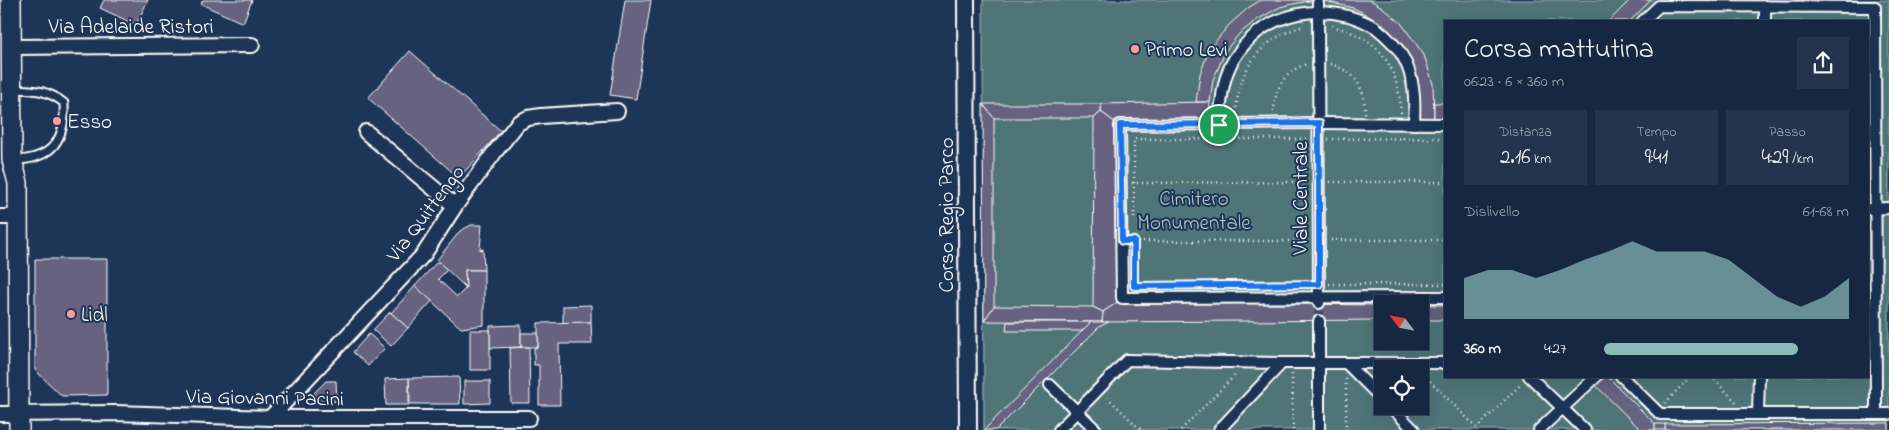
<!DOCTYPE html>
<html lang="it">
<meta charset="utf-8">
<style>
:root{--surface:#162841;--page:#23344c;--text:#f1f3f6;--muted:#9ea6b1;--line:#35445a;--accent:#8bbbb9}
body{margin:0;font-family:"Indie Flower",sans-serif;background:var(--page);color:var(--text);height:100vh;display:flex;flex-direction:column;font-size:19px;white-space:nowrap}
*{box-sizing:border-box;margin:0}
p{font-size:16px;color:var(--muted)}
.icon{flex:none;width:28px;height:28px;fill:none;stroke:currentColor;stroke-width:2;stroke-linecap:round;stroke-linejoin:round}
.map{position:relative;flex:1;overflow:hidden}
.details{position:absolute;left:1444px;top:20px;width:425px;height:358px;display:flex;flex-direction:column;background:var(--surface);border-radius:0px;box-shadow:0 5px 20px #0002,0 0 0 1px var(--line)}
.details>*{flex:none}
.needle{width:32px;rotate:302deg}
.fabs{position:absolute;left:1374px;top:295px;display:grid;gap:10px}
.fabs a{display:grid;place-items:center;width:55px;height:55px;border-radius:0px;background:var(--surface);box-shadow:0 5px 20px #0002,0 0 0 1px var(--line);font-size:25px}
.pin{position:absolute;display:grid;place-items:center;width:42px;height:42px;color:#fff;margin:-21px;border:2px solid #fff;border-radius:50%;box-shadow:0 1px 5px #0007}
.round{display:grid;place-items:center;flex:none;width:52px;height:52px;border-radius:0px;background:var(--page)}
.summary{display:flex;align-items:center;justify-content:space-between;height:85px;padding:0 20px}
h1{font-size:28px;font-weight:600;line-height:38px}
.figures{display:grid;grid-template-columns:repeat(3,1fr);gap:8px;height:85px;padding:5px 20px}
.figures div{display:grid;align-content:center;border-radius:0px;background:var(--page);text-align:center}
.figures b{font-size:21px;font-weight:600}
.figures small{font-size:14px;font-weight:400}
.figures p{font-size:14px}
.chart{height:140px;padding:10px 20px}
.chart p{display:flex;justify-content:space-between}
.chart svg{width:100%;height:90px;margin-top:5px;fill:var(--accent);opacity:.7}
ul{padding:0 20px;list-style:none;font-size:16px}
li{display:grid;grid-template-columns:80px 60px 1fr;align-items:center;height:38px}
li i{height:12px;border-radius:6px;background:var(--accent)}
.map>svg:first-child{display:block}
.green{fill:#4f7578;stroke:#a7babc;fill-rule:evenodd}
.building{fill:#66627f;stroke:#fff}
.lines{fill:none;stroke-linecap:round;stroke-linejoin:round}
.pedestrian-tunnel{stroke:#344968;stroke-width:10;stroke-dasharray:10 5;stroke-linecap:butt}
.service-casing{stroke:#fff;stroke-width:11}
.pedestrian-casing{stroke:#fff;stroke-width:14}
.minor-casing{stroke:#fff;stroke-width:18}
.tertiary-casing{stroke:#fff;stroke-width:20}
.secondary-casing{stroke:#fff;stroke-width:22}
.path{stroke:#fff;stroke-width:2.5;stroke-dasharray:1 4;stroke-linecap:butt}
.service{stroke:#1d3557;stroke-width:7}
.pedestrian{stroke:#1d3557;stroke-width:10}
.minor{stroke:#1d3557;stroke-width:14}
.tertiary{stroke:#1d3557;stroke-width:16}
.secondary{stroke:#1d3557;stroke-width:19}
.route-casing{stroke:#fff;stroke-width:10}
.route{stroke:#1a73e8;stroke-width:6}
.poi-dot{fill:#ff9aa2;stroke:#1d3557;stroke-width:2}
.labels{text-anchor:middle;stroke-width:4;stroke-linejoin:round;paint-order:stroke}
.street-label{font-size:21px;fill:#fff;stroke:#1d3557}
.poi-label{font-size:21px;fill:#fff;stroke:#1d3557;text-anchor:start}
.park-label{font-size:21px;fill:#b0c1c2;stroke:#1d3557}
</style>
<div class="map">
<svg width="1889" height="430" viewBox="0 0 1889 430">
<rect width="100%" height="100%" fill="#1d3557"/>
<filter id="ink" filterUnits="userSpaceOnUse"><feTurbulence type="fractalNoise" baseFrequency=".02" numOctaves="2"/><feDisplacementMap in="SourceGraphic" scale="10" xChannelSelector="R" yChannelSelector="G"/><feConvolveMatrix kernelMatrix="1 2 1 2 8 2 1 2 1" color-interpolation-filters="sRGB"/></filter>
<g filter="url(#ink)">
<path class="green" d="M 983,0 L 1889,0 L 1889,430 L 984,430 ZM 1445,21 L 1868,21 L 1868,376 L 1445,376 ZM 1382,304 L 1420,304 L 1420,341 L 1382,341 ZM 1382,369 L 1420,369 L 1420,406 L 1382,406 Z"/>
<g class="building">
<polygon points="104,0 148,0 136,25 100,8"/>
<polygon points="203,0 252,0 243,23 201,4"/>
<polygon points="625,0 651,0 636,99 610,95"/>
<polygon points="1261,0 1370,0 1382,7 1401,23 1424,55 1433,84 1434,118 1420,118 1419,84 1416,75 1404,50 1390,32 1375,20 1362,12 1353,8 1324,1 1309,1 1293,4 1280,7 1255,21 1239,34 1226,50 1213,80 1210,102 1196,102 1200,74 1207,55 1214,43 1229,25 1248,8"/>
<polygon points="1630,0 1651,0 1630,21 1609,21"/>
<polygon points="410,51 501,131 459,178 368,98"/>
<polygon points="1210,102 1209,121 1116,123 1101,112 1101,104"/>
<rect x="1434" y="103" width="11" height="15"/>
<polygon points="983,104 994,118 994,306 984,321"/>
<polygon points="983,104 1101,104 1101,112 1094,118 994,118"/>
<polygon points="1101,112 1116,123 1118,302 1103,312 1093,307 1094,118"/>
<polygon points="471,225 482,225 480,250 483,249 484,270 465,270 466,288 437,260 460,231"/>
<polygon points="35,259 107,259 107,395 62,396 35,370"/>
<polygon points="438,261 447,270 438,279 457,297 466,288 465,270 484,270 484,325 461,328 415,286"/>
<polygon points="415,286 432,301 408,328 391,313"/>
<polygon points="1118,302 1382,305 1382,320 1102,322 1103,312"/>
<polygon points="591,305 591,322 563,323 563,306"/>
<rect x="1420" y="305" width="25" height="15"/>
<polygon points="994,306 1093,307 1103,312 1102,322 984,321"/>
<polygon points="390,312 408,328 391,346 373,330"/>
<polygon points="591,322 592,344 559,344 560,405 539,405 539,365 534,365 534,348 538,347 538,323"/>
<polygon points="1007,322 1091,322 1082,331 1006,331"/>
<polygon points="1091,322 1109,322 1099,327 996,430 984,430"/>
<polygon points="521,325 521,347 490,348 490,326"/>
<rect x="470" y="330" width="20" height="40"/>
<rect x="521" y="333" width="17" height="14"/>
<polygon points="369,334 385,348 368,366 353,352"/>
<polygon points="529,347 530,403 511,403 510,348"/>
<polygon points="1586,376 1607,376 1655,424 1655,430 1641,430"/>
<polygon points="459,377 460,404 410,404 409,378"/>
<polygon points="409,378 409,405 386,405 385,379"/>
<polygon points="326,381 336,381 337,401 318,403 314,393"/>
<polygon points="464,381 490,381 490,403 464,404"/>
<polygon points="1889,423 1889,430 1665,430 1665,424"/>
<rect x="1655" y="424" width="10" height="6"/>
</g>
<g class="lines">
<polyline class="pedestrian-tunnel" points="1319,321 1319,304"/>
<g class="service-casing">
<path id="service" d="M 12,89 C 34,90 46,89 64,103 C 66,140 52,160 13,160"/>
</g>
<g class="pedestrian-casing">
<g id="pedestrian">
<polyline points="1318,3 1319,303"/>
<polyline points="1643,21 1659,6 1875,7 1876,414"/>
<polyline points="1765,21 1765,6"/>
<polyline points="1445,124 1319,123 1120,125 1122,298 1445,297"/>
<path d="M 1219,125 C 1221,103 1222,78 1234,59 C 1265,9 1326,0 1375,27 C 1385,35 1397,46 1403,57 C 1415,79 1415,100 1414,124"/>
<polyline points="1868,209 1889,208"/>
<polyline points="1319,321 1319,430"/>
<polyline points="1346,363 1445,363"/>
<polyline points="1529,376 1585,430"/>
<polyline points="1621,376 1660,414 1889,414"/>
<polyline points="1050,385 1096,430"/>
<polyline points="1390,406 1414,430"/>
<polyline points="1758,414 1759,376"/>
<polyline points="1059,430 1127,360 1282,363"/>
<polyline points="1219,430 1282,363 1346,363 1382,399"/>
<polyline points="1539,430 1597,376"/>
</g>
</g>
<g class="minor-casing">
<g id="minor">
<polyline points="11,47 252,45"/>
<polyline points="366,132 455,206"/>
<polyline points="0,217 18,217"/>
<polyline points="0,414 116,413 270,418 529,418"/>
<polyline points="270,418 424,254 455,206 494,153 518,123 528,118 541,116 617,111"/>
</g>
</g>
<g class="tertiary-casing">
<polyline id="tertiary" points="966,0 968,430"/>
</g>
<g class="secondary-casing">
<polyline id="secondary" points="11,0 12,160 18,183 19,430"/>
</g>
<g class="path">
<path d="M 1332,26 C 1380,39 1398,64 1401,113"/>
<path d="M 1330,64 C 1356,72 1365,87 1365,114"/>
<path d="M 1274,112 C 1274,89 1284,71 1307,64"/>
<path d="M 1236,113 C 1238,68 1261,38 1304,26"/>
<polyline points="1328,139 1445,138"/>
<polyline points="1330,182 1445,182"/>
<polyline points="1132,183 1307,182"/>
<polyline points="1134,218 1134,139 1308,139"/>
<polyline points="1331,240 1445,240"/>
<polyline points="1133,241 1308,241"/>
<polyline points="1329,284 1445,284"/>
<polyline points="1194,285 1309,284"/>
<polyline points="1292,374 1293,430"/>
<polyline points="1423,374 1477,428 1522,383"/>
<polyline points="1711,376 1736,402"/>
<polyline points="1346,379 1346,430"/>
<polyline points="1107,397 1141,430"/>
<polyline points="1665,403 1691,376"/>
<polyline points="1181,430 1236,374"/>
</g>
<use href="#service" class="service"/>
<use href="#pedestrian" class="pedestrian"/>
<use href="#minor" class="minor"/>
<use href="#tertiary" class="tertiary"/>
<use href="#secondary" class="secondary"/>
</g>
</g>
<g class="lines" filter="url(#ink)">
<g class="route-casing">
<polygon id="route" points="1319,123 1319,284 1134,286 1134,241 1122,241 1120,125"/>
</g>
<use href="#route" class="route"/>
</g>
<g class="poi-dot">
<circle cx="1135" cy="49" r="5"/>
<circle cx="57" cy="121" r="5"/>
<circle cx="71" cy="314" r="5"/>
</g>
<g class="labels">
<g class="street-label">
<text x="131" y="33">Via Adelaide Ristori</text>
<text transform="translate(1300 198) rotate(-90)" y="7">Viale Centrale</text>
<text transform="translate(425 213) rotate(-53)" y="7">Via Quittengo</text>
<text transform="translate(946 215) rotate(-90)" y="7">Corso Regio Parco</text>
<text transform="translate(265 397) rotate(1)" y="7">Via Giovanni Pacini</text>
</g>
<g class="poi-label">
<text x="1145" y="56">Primo Levi</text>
<text x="67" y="128">Esso</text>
<text x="81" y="321">Lidl</text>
</g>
<g class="park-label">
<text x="1194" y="205">Cimitero<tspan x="1194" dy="24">Monumentale</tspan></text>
</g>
</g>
</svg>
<div class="fabs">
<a><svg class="needle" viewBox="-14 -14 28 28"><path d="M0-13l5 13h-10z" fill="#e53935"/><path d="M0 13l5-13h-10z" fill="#9ea6b1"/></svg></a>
<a><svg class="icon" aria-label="locate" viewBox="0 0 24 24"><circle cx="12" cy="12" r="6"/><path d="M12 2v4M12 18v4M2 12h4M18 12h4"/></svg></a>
</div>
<div class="pin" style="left:1219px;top:125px;background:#1e9e55"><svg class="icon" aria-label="arrive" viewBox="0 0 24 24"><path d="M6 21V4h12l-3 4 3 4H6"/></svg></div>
<section class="details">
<div class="summary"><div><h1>Corsa mattutina</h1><p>06:23 · 6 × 360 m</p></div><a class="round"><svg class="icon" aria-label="share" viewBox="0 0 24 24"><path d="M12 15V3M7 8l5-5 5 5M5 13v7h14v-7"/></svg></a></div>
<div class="figures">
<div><p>Distanza</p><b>2.16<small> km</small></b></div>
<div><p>Tempo</p><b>9:41</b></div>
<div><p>Passo</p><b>4:29<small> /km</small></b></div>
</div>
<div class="chart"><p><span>Dislivello</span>61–68 m</p>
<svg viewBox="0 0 160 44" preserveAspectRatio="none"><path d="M0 44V24L10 20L20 20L30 24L40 20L50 15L60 11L70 6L80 11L90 11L100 11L110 15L120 24L130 33L140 38L150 33L160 24V44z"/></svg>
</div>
<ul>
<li><b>360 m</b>4:27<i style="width:79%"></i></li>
</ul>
</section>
</div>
